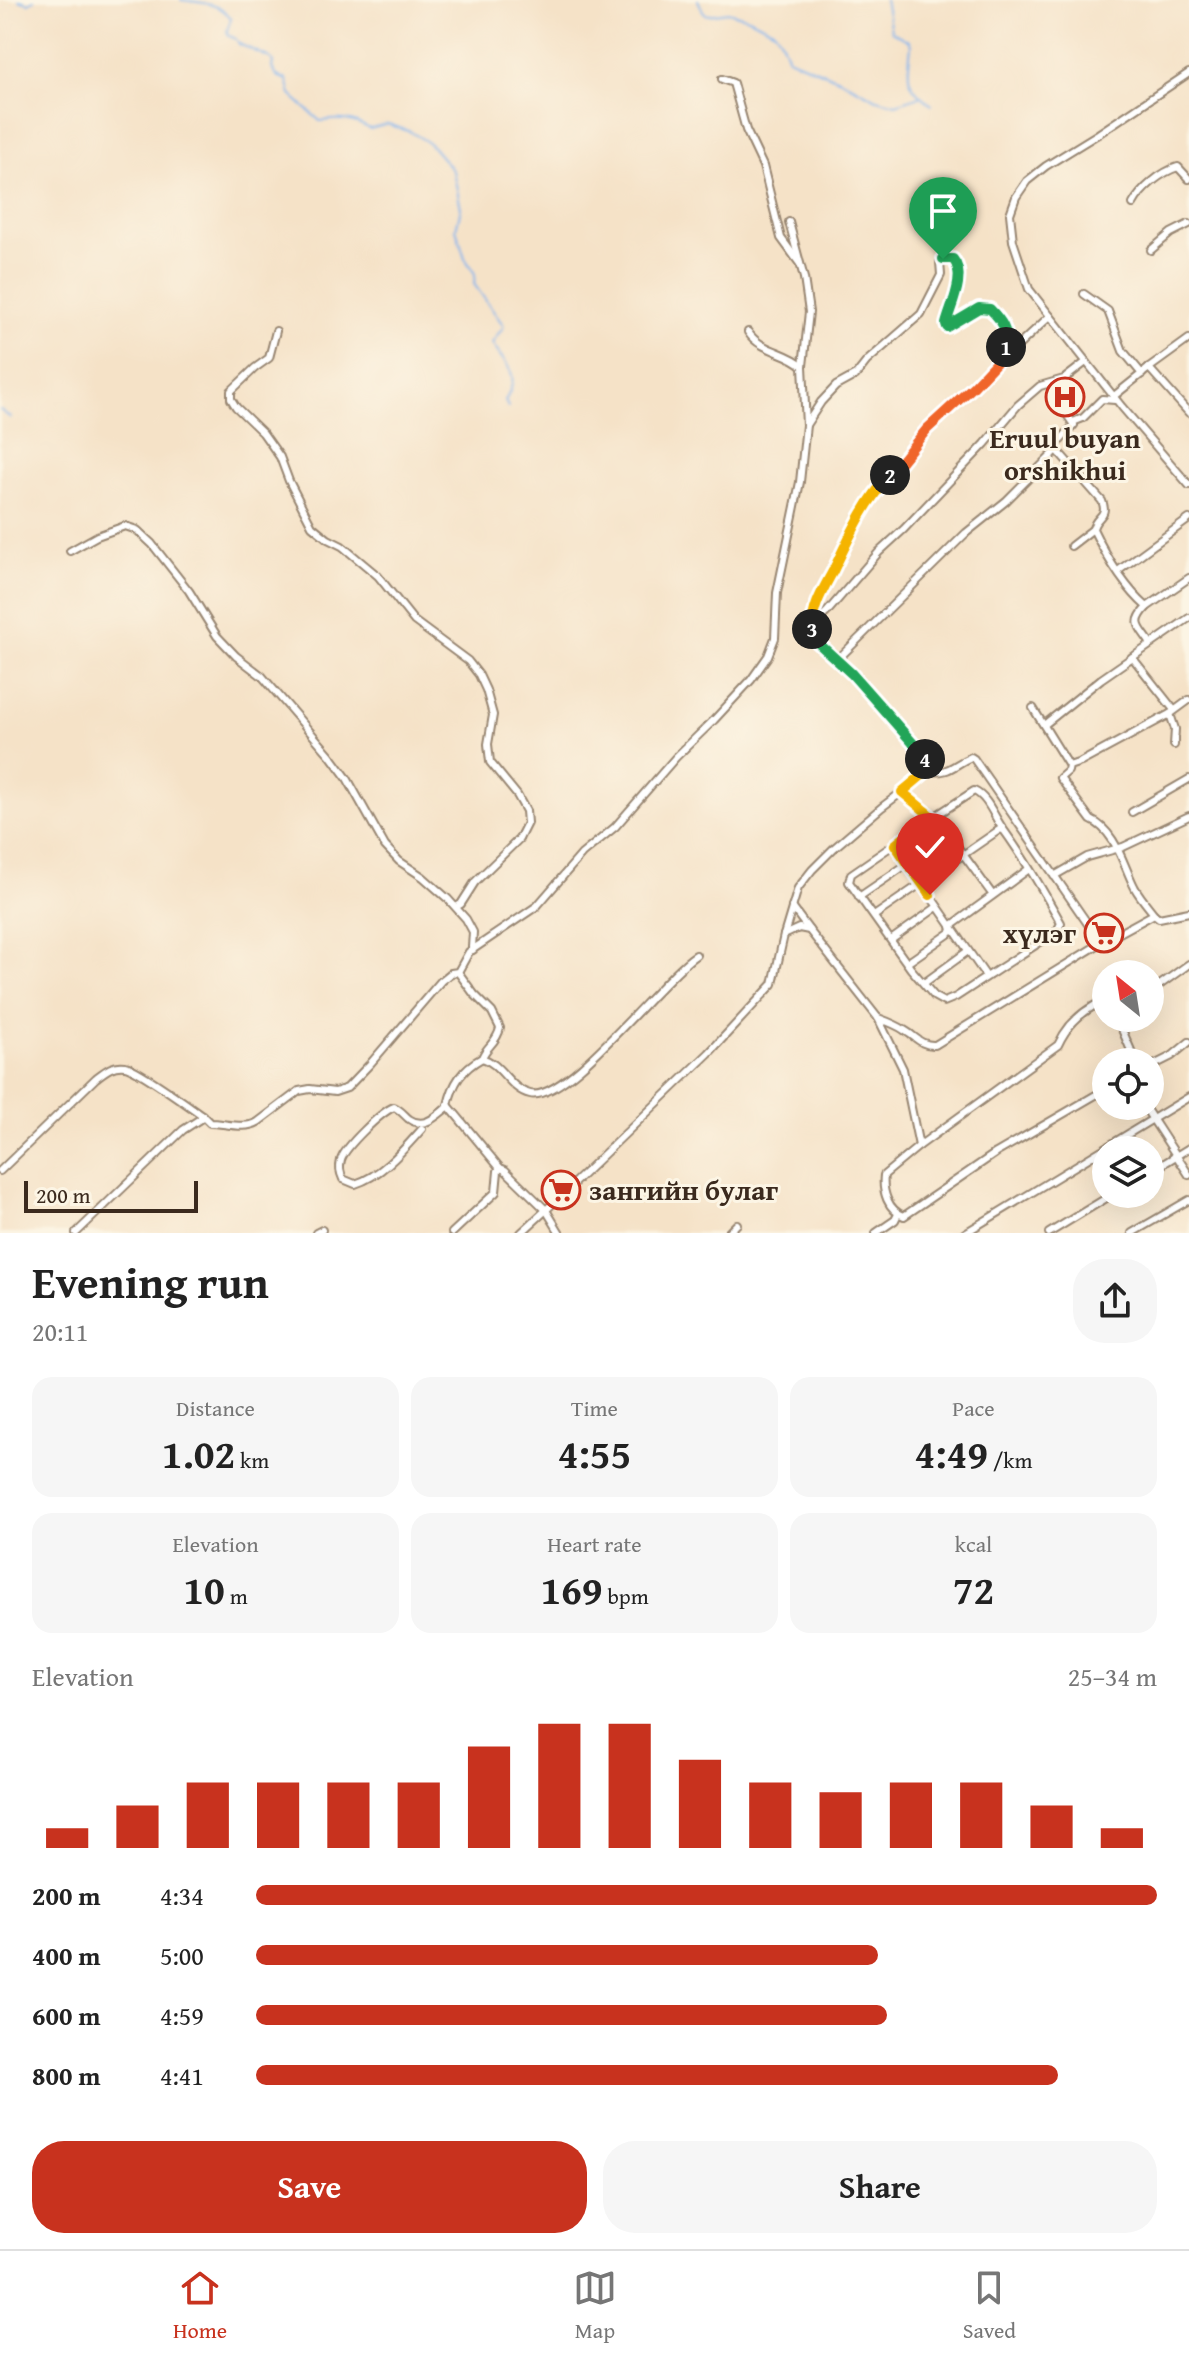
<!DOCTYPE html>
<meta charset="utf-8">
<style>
:root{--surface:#fff;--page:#f6f6f6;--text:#222;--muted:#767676;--line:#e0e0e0;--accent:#c8321e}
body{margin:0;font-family:"Gentium Book Plus",serif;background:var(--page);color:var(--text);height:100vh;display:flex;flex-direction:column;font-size:30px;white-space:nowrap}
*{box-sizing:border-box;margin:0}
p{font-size:26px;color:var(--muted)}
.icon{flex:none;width:44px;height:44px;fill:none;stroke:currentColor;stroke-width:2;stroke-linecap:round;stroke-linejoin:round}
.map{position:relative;height:1233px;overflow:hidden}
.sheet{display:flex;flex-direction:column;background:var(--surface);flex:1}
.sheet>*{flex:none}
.needle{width:52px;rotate:330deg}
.controls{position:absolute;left:1092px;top:960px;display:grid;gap:16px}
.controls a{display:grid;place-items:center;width:72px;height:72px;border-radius:50%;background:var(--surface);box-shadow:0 8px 32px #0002;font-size:40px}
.scale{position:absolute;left:24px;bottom:20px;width:174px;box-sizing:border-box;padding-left:8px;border:4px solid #3b2a1e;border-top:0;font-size:22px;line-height:28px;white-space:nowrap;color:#3b2a1e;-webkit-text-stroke:6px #fcf5e5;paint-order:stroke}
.pin{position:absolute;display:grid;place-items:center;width:68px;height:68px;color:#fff;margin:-82px -34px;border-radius:50% 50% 50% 0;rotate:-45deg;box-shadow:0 0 8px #0007}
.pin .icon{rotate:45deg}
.km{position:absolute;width:40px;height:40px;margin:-20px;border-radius:50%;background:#222;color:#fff;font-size:22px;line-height:40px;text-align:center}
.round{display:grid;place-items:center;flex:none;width:84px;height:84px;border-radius:32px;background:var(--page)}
.summary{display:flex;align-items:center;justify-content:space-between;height:136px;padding:0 32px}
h1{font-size:44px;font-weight:700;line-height:60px}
.stats{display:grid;grid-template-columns:repeat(3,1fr);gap:12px;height:136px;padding:8px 32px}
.stats div{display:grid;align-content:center;border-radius:20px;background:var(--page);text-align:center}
.stats b{font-size:40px;font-weight:700}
.stats small{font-size:22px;font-weight:400}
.stats p{font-size:22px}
.chart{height:224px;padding:16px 32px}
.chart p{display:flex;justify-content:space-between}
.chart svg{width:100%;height:144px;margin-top:8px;stroke:var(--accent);stroke-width:6}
.action{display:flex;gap:16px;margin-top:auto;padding:16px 32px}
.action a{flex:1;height:92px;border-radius:32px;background:var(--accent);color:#fff;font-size:32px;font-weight:700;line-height:92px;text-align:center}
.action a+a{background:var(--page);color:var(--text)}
ul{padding:0 32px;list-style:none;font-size:26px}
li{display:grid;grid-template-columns:128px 96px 1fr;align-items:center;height:60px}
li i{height:20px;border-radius:10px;background:var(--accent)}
.tabs{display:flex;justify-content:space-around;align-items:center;height:112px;border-top:2px solid var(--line);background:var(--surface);font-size:22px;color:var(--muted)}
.tabs a{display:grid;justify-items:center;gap:4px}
.tabs .selected{color:var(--accent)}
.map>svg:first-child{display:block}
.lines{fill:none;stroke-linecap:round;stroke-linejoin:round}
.stream{stroke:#80b3ed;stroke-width:2}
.street-casing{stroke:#988672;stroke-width:10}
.street{stroke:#fff;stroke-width:6}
.split-1-casing{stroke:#fff;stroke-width:16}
.split-2-casing{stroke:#fff;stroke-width:16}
.split-3-casing{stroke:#fff;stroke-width:16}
.split-4-casing{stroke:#fff;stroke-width:16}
.split-5-casing{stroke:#fff;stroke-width:16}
.split-1{stroke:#22a559;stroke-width:10}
.split-2{stroke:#f0652b;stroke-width:10}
.split-3{stroke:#f5b400;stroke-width:10}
.split-4{stroke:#22a559;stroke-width:10}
.split-5{stroke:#f5b400;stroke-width:10}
.labels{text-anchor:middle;stroke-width:6;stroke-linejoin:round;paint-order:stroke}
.poi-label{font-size:28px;font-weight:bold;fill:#3b2a1e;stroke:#fcf5e5}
</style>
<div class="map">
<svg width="1189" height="1233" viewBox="0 0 1189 1233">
<rect width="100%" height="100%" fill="#fcf5e5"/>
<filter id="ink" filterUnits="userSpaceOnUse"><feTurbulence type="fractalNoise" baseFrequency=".0125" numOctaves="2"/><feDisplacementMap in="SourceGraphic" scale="16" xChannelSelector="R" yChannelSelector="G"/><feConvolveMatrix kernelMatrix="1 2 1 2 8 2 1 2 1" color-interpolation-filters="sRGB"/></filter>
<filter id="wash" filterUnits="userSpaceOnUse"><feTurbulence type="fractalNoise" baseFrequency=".006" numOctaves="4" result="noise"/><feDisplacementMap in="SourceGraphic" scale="32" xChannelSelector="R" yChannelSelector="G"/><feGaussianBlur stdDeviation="1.8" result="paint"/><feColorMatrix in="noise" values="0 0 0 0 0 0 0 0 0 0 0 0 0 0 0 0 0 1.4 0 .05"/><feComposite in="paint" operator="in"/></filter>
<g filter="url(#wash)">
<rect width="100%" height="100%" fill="#f5e2c7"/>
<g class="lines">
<g class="stream">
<polyline points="19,0 29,3 34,0"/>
<path d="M 181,0 C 198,2 220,3 231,18 L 227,31 L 228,35 L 236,39 L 239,44 L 270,58 L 273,62 L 272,68 L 277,76 L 287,80 L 291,95 L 320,121 C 341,119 351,118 370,129 L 388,124 L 411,132 L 429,143 L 453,171 L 461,208 L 456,229 L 465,258 L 475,274 L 474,284 L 504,326 L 492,343 C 507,369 522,372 505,401 L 508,407"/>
<polyline points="698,0 703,11 707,15 728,12 749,18 775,31 781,40 788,58 841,80 877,99 896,104 920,96"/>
<path d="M 885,0 L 891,31 L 909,41 L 911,45 C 908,78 903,83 932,105"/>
<polyline points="0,410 11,418"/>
</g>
</g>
</g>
<g filter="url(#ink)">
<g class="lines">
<g class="street-casing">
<g id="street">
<polyline points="1189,73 1098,134 1046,166 1027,181 1016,197 1010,214 1013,241 1029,289 1122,407 1189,485"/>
<polyline points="722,79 733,83 746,130 763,166 781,238 800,264"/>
<path d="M 1133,204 C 1141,189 1161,172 1178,167 L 1189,179"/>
<polyline points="789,222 804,278 809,312 803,366"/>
<polyline points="1151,250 1171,233 1189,224"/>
<polyline points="1084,294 1108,311 1123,351 1142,374"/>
<polyline points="276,331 269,358 255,368 231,391 231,399 236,407 263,433 280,457 289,481 312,526 328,539 342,546 378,576 414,621 468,661 479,675 486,690 493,715 488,744 490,762 517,795 526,811 527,823 519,839 475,882 461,904 456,907"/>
<polyline points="1004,359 1050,316"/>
<polyline points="1149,368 1189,339"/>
<polyline points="1114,396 1149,368 1189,413"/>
<polyline points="1073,422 1083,418 1102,399 1115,400"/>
<polyline points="806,425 821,402 836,386 856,375 867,361 921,314 941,275 940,262"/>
<path d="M 1057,450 L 1102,501 C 1109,517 1095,516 1093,529 C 1106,556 1125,588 1147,607 C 1131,624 1140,627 1151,644"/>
<polyline points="1071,546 1093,529"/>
<polyline points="70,551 97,536 125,526 137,530 152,544 189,591 217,636 236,656 262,676 330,755 347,778 385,846 399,861 423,877 448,899 466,919 473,932 472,947 473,950"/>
<polyline points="1118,571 1189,519"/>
<polyline points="1147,607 1189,578"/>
<polyline points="812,626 827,612 879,552 904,529 985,444 1018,405 1040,386 1064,379 1086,362"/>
<polyline points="1132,657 1174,710"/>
<polyline points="837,660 966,533 1006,501 1057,450 1058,443 1074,425 1054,396 1057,383"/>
<polyline points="1033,708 1069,766"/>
<polyline points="1170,714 1175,729 1174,745"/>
<polyline points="1044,725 1101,679 1189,618"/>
<path d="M 927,771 C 950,774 951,766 971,757 L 974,759 L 1101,943"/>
<path d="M 974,791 C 988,797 994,817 1003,829 C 1024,858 1043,890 1061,923 L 1057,931 L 956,997 L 944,1002 L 935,997 L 911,969 L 849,882 L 851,874 L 918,828 L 926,819 L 940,813 Z"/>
<path d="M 902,792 L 927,771 L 926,762 L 919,750 L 855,678 L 816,641 L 811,634 L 816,604 L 848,538 L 874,494 L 927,429 L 974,386 L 1005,353 L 1007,340 L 1004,326 L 990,309 L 979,308 L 947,327 L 946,324 C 951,305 967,275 953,259 L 943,259"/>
<polyline points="1132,812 1189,779"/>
<polyline points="895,845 986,976"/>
<polyline points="1054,876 1087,857 1123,847 1189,816"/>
<polyline points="859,897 948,836"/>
<polyline points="792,907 809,930"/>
<path d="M 1154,914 C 1147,905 1140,897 1135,888 C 1123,865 1116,831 1091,820 L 1060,778 L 1068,771 L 1069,766 L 1081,762 L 1170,714 L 1189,700"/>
<polyline points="874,916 1002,828"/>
<polyline points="784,935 799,928 809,930 878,1018 903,1069 919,1146"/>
<polyline points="891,940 937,907"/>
<polyline points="907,963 950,933 952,931 951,926 1029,869"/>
<path d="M 458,972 L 474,994 L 492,1012 L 500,1028 C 497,1043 486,1046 482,1058 C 462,1069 453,1083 448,1105 L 500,1168 L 505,1170 L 546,1210 L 521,1233"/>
<polyline points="924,983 968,951"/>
<polyline points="1150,992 1189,964"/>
<path d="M 1106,1000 C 1084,1009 1068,1023 1058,1045 L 919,1146 L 884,1175 C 882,1192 888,1210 904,1216 L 996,1153 L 1106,1089"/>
<path d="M 878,1018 C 886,1021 897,1025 904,1030 C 915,1036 921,1046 935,1045 L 1101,943 L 1154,914 L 1159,918 L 1189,912"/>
<polyline points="1117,1018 1136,1062"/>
<path d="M 482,1058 C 502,1064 509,1089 530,1094 C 567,1103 663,976 696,955"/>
<polyline points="1150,1067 1172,1056 1189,1042"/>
<polyline points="1144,1106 1189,1175"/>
<path d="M 422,1129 C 404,1149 382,1176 355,1184 L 343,1179 C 340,1172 339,1168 341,1160 C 345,1147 381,1112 394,1107 C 401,1110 404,1115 409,1119 C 425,1130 437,1115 449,1106"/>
<path d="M 0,1171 L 96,1078 C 105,1071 113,1064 125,1066 C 137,1068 189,1106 202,1115 L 210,1123 C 225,1123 245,1130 258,1122 L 299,1091 L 310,1089 L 335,1092 L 347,1088 L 370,1064 L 441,981 L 451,973 L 458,972 L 469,952 L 537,906 L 582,854 L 615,827 L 676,757 L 714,720 L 751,680 L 768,656 L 775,638 L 777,593 L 800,482 L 806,425 L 803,366 C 787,351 761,352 748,332"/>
<polyline points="1150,1172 1189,1148"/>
<polyline points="76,1233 183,1130 200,1119 202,1115"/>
<polyline points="316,1233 322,1230"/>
<polyline points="452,1233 496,1192 498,1171 500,1168"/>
<path d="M 560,1233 L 546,1210 L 709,1053 L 773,984 L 784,935 L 798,888 L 812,870 L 834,848 L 882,807 L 902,792 C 940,817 966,859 992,894"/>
<polyline points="728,1233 737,1224"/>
<polyline points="876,1233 895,1220 898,1214"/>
<polyline points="965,1233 1189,1097"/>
<polyline points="1049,1233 1113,1194"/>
<polyline points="1132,1233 1189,1200"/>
</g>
</g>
<use href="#street" class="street"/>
</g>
</g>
<g class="lines" filter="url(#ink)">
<g class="split-1-casing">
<path id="split-1" d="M 943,259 L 953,259 C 967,275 951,305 946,324 L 947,327 L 979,308 L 990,309 C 1001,320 1009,331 1006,347"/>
</g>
<g class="split-2-casing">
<polyline id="split-2" points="890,475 927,429 974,386 1005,353 1006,347"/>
</g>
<g class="split-3-casing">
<path id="split-3" d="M 812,629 C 812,607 823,590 833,571 C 849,538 864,503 890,475"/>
</g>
<g class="split-4-casing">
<polyline id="split-4" points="812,629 811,634 816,641 852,674 919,750 925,759"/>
</g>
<g class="split-5-casing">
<polyline id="split-5" points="925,759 927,771 902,792 931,816 895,845 930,895"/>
</g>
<use href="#split-1" class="split-1"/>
<use href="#split-2" class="split-2"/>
<use href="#split-3" class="split-3"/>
<use href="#split-4" class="split-4"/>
<use href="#split-5" class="split-5"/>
</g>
<defs>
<g id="hospital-ring" transform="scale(2)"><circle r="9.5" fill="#fcf5e5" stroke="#c8321e" stroke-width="1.5"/><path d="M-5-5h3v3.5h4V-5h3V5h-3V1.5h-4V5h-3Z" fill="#c8321e"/></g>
<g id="supermarket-ring" transform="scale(2)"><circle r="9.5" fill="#fcf5e5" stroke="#c8321e" stroke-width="1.5"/><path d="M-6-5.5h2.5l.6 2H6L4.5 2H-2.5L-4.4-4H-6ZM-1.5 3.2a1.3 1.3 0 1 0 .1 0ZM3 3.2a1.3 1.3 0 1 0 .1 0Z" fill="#c8321e"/></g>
</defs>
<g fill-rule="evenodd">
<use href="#hospital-ring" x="1065" y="397"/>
<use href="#supermarket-ring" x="1104" y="933"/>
<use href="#supermarket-ring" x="561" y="1190"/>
</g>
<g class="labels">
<g class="poi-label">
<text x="1065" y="448">Eruul buyan<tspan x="1065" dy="32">orshikhui</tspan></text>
<text x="1076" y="943" text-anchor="end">хүлэг</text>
<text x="589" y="1200" text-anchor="start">зангийн булаг</text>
</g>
</g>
</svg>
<div class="controls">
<a><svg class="needle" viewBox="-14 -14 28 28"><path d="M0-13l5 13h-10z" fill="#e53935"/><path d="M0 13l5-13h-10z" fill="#767676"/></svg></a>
<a><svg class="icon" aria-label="locate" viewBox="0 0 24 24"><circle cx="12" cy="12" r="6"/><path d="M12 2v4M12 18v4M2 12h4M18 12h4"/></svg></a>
<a><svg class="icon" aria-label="layers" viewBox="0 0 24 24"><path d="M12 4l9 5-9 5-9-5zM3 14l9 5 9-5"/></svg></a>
</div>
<div class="scale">200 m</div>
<div class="pin" style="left:943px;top:259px;background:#1e9e55"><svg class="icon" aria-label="arrive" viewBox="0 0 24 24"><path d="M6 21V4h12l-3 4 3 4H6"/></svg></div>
<div class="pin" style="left:930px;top:895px;background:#d93025"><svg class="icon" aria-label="check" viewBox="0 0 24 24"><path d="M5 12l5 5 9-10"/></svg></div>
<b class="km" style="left:1006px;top:347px">1</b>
<b class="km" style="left:890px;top:475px">2</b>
<b class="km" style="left:812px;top:629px">3</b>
<b class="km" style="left:925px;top:759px">4</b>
</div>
<section class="sheet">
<div class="summary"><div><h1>Evening run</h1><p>20:11</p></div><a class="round"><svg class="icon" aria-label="share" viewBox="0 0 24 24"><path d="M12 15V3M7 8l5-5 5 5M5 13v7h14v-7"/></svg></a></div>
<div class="stats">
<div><p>Distance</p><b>1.02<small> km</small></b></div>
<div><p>Time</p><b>4:55</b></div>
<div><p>Pace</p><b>4:49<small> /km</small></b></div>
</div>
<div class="stats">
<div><p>Elevation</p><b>10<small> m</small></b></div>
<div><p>Heart rate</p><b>169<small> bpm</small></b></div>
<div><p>kcal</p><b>72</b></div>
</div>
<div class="chart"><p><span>Elevation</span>25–34 m</p>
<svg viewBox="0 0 160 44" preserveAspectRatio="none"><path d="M5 44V38M15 44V31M25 44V24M35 44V24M45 44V24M55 44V24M65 44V13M75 44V6M85 44V6M95 44V17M105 44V24M115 44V27M125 44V24M135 44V24M145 44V31M155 44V38"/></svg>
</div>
<ul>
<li><b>200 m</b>4:34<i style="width:100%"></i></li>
<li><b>400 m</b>5:00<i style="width:69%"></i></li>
<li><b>600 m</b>4:59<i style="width:70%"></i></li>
<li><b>800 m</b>4:41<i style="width:89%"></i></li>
</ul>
<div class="action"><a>Save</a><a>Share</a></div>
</section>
<nav class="tabs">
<a class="selected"><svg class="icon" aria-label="home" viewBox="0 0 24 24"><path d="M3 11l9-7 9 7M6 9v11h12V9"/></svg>Home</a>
<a><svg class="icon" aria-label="map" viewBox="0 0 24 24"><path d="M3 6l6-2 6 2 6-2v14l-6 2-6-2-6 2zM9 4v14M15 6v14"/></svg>Map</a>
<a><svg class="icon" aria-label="saved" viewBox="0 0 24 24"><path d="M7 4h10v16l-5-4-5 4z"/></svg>Saved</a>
</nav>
